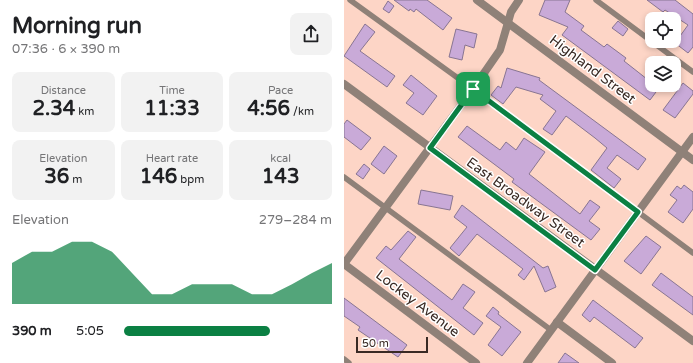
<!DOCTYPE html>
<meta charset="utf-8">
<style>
:root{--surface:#fff;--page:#f2f2f2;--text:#202124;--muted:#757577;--accent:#0b8043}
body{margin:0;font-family:"Varela Round",sans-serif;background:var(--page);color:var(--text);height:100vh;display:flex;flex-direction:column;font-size:15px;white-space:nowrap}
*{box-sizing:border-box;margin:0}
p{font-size:13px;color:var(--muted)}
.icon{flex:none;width:22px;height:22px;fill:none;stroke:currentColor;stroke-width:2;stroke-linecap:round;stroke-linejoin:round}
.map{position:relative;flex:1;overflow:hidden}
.drawer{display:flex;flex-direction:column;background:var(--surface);width:344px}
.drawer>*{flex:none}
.fabs{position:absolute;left:301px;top:12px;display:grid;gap:8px}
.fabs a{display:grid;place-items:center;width:36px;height:36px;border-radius:8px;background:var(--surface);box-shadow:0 2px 6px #0003;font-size:20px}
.scale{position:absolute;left:12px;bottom:10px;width:72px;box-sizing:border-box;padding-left:4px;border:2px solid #392a24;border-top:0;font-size:11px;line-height:14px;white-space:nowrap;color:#392a24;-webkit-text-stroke:3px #fff;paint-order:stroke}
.pin{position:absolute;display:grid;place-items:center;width:34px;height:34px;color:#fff;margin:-17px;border-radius:8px;box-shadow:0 2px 6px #0006}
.round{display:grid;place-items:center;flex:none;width:42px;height:42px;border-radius:8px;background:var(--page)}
.headline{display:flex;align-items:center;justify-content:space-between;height:68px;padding:0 12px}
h1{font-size:22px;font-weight:700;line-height:30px}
.metrics{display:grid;grid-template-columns:repeat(3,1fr);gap:6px;height:68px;padding:4px 12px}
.metrics div{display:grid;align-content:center;border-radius:8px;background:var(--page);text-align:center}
.metrics b{font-size:20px;font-weight:700}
.metrics small{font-size:11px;font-weight:400}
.metrics p{font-size:11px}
.chart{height:112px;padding:8px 12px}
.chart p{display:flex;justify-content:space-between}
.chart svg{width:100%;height:72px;margin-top:4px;fill:var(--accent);opacity:.7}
ul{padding:0 12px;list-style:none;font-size:13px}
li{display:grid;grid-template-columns:64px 48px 1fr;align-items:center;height:30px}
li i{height:10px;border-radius:5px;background:var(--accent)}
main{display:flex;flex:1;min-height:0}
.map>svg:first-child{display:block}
.building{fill:#c9aad8;stroke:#887592}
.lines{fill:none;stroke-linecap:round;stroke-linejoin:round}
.service{stroke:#8f8178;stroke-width:5.5}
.minor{stroke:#8f8178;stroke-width:8}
.tertiary{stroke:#8f8178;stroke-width:8}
.route-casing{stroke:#fff;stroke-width:8}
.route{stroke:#0b8043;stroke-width:5}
.labels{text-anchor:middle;stroke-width:3;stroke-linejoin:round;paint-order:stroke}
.street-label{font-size:14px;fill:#392a24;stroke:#fff}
</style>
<main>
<section class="drawer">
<div class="headline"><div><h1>Morning run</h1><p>07:36 · 6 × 390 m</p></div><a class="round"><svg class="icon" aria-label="share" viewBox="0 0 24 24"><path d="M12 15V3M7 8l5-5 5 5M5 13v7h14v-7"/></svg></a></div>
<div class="metrics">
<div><p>Distance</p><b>2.34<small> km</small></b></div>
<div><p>Time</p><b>11:33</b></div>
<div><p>Pace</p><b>4:56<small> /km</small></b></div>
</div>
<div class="metrics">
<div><p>Elevation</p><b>36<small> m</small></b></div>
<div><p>Heart rate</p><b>146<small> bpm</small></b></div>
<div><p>kcal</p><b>143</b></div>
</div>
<div class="chart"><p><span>Elevation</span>279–284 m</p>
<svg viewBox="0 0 160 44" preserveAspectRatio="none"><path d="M0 44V19L10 12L20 12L30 6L40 6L50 12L60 25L70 38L80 38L90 32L100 32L110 32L120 38L130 38L140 32L150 25L160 19V44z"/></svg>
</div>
<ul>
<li><b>390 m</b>5:05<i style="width:70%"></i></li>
</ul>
</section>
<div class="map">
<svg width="349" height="363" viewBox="0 0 349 363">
<rect width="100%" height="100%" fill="#fdd5c6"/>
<g class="building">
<polygon points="50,0 83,0 108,18 99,30 72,9 70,12 66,9 65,11"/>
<polygon points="201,0 226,0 221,12 240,26 237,30 260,47 263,44 282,58 280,61 308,83 308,85 315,88 306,100 218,35 224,27 195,15"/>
<polygon points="303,0 331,0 349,14 349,47 344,53 331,43 344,25 321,10 319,12"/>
<polygon points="44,1 50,6 45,13 39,9"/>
<polygon points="274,21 284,29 279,36 268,28"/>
<polygon points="21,24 31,32 16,51 51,76 43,87 0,56"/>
<polygon points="112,29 133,34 130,48 121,45 118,60 105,57"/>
<polygon points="163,68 196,78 195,80 302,159 294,170 273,155 263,168 277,179 270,188 247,170 263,148 251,138 222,116 208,135 199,129 212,111 196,99 199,95 172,87 159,104 147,95 154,86 157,88"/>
<polygon points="67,75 93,96 79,115 62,103 70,93 59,85"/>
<polygon points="339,83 349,91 349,94 331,118 319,110"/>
<polygon points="3,120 27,138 17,150 0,137 0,124"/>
<polygon points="123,126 156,150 162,142 172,150 180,138 201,152 185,174 236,214 246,200 256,207 245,221 256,229 247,240 168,182 170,179 114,137"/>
<polygon points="40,146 53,156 40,174 27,164"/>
<polygon points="20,164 26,169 19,179 12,174"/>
<polygon points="340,185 349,192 349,209 339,223 324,212 333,200 326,195 333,186 337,189"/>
<polygon points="77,190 109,196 106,210 74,204"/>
<polygon points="118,205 199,268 204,266 212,287 201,292 190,266 180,280 174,275 179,269 133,234 115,256 106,248 123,227 110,217"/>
<polygon points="64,231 72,237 55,259 108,300 119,284 131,292 119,308 139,323 130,335 32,258 42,246 47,250"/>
<polygon points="302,236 317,247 297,274 280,261"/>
<polygon points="317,273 349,297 349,315 308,285"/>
<polygon points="0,298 63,345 54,357 14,330 16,327 0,316"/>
<polygon points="249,300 299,338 291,348 250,317 246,322 238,315"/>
<polygon points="149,307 155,312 154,314 177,332 158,356 144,345 157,327 142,316"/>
<polygon points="221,353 235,363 214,363"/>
</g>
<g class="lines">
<g class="service">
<polyline points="6,0 129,89 349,253"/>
<polyline points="252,0 349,72"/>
<polyline points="0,177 207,330"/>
<polyline points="0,359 5,363"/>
</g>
<g class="minor">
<polyline points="133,0 349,160"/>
<polyline points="0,264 129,89 156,50 167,12 175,0"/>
<polyline points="0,264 132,363"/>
<polyline points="213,322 268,363"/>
<polyline points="183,363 349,137"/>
</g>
<polyline class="tertiary" points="0,84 349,341"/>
</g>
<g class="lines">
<g class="route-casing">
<polygon id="route" points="129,89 294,212 251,270 86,148"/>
</g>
<use href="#route" class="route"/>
</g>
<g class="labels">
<g class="street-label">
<text transform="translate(249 69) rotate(37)" y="5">Highland Street</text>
<text transform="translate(182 202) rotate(36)" y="5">East Broadway Street</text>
<text transform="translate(74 303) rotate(37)" y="5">Lockey Avenue</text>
</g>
</g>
</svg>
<div class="fabs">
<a><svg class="icon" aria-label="locate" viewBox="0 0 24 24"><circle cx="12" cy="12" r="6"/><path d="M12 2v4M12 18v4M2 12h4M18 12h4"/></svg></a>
<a><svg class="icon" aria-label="layers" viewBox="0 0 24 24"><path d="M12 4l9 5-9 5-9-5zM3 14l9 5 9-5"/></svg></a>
</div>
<div class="scale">50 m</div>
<div class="pin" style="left:129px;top:89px;background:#1e9e55"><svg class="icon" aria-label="arrive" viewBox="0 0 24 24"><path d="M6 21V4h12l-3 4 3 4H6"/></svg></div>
</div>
</main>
